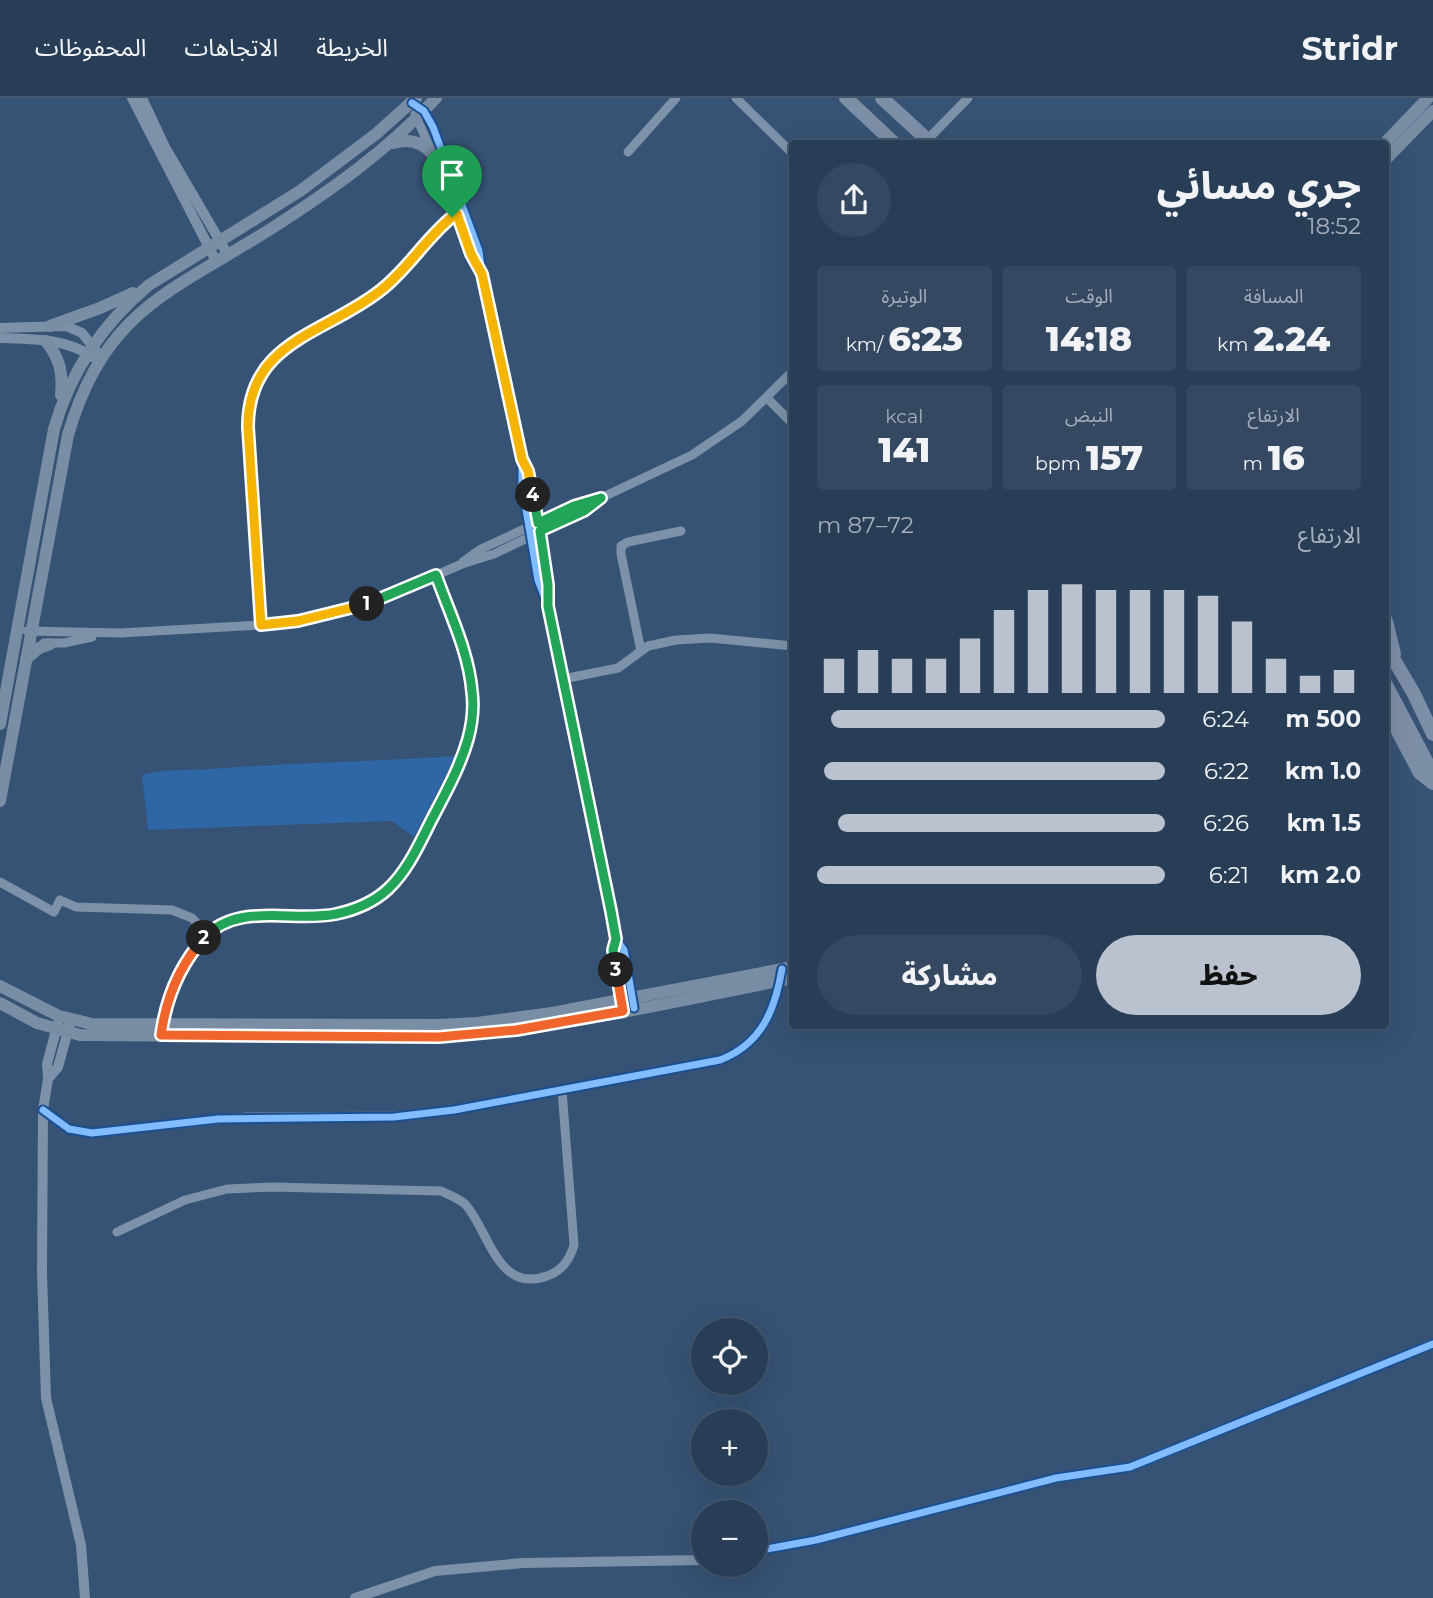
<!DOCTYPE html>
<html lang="ar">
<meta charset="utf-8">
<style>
:root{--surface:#283e57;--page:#344961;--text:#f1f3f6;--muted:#a5aeba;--line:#44576d;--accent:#b9c2ce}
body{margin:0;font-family:Montserrat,"Noto Sans Arabic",sans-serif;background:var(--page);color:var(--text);direction:rtl;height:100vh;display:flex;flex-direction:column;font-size:26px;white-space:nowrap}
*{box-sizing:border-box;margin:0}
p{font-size:23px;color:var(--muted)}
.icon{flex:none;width:38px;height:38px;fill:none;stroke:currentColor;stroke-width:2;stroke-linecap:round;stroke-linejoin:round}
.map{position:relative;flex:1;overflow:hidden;direction:ltr}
.drawer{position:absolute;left:789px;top:42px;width:600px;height:889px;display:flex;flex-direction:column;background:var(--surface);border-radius:7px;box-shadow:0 7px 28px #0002,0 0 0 2px var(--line);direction:rtl}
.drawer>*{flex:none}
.buttons{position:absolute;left:691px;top:1220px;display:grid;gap:14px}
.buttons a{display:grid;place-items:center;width:77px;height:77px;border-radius:50%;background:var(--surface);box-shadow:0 7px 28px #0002,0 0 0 2px var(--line);font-size:35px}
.pin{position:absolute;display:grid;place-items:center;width:60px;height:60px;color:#fff;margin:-72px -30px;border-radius:50% 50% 50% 0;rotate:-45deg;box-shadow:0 0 7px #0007}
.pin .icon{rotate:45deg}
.km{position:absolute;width:35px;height:35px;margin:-18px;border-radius:50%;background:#222;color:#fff;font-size:19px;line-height:35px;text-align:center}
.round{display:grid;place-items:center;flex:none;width:74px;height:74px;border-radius:37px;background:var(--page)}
.overview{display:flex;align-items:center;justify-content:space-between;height:119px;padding:0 28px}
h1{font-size:38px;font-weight:800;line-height:52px}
.metrics{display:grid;grid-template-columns:repeat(3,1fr);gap:10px;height:119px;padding:7px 28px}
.metrics div{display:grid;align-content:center;border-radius:7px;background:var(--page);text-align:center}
.metrics b{font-size:35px;font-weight:800}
.metrics small{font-size:19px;font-weight:400}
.metrics p{font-size:19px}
.chart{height:196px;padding:14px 28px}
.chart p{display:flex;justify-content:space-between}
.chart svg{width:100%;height:126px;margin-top:7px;stroke:var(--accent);stroke-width:6}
.button{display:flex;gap:14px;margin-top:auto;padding:14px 28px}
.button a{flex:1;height:80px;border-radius:42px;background:var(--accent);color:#111;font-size:28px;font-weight:800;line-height:80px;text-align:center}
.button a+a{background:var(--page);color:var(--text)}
ul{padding:0 28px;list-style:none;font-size:23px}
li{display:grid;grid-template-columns:112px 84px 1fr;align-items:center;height:52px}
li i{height:18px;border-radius:9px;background:var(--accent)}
header{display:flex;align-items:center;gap:42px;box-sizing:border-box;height:98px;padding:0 35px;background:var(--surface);border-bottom:2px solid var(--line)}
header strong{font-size:33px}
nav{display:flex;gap:38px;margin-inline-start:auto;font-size:24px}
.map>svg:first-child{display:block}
.green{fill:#2f66a5}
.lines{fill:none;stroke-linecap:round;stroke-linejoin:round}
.minor{stroke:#7d92a8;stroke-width:9}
.tertiary{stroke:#7d92a8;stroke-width:10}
.secondary{stroke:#798da4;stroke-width:12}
.primary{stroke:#7d8ea7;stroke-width:14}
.cycleway-casing{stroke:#1b4f8f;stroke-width:11}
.cycleway{stroke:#80bcff;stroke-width:7}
.split-1-casing{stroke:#fff;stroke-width:14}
.split-2-casing{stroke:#fff;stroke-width:14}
.split-3-casing{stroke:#fff;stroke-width:14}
.split-4-casing{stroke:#fff;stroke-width:14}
.split-5-casing{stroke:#fff;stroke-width:14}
.split-1{stroke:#f5b400;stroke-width:9}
.split-2{stroke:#22a559;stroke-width:9}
.split-3{stroke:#f0652b;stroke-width:9}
.split-4{stroke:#22a559;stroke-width:9}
.split-5{stroke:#f5b400;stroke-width:9}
</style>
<header>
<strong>Stridr</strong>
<nav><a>الخريطة</a><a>الاتجاهات</a><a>المحفوظات</a></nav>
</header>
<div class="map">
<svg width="1433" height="1500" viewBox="0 0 1433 1500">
<rect width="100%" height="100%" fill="#365274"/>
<path class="green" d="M 456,658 L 414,739 L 392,723 L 148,732 L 142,677 C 164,670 188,673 211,671 C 292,664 375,664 456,658 Z"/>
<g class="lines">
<g class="minor">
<polyline points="736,0 793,56"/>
<polyline points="412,5 424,13 433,29 479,153 482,176 517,332 522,361 522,388 538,482 548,508 616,841 624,852 634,905"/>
<polyline points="415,16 433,57 471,156 481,174"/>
<polyline points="928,41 968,0"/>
<polyline points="628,54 676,0"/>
<polyline points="767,300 793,326"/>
<path d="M 522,361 C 536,382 549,480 548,507"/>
<polyline points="463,464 481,451 574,408 601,400 692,357 742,323 793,273"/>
<path d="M 261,527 L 248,329 C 248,296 259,271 285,250 C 317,230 353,215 383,191 C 412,167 431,130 464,111"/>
<polyline points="27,533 120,535 261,527 298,523 335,515 374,504 462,466 494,456 584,413 601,400"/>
<polyline points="44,545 64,545 92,539"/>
<polyline points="641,553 621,456 621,448 628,444 681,433"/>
<polyline points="563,581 618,570 648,548 676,542 710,540 793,548"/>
<polyline points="0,784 54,814 60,802 76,809 172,812 192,820 207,836"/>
<polyline points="616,841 613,852 622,905"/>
<path d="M 162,930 C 170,874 200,820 262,818 C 292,817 324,822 352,812 C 370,806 388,794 400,779 C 412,764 419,745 428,728 C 450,685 476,643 472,593 C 469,554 449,514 436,477"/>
<path d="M 43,1012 L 69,1031 L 92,1035 L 246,1019 L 409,1018 L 454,1012 L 720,962 C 758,947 772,919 780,881"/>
<path d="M 117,1134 L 185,1102 L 227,1091 L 271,1089 L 441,1093 C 449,1097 458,1100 465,1106 C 489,1132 497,1196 547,1178 C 562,1173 570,1161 574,1147 L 562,992"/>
</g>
<g class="tertiary">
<polyline points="132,0 216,163"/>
<polyline points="142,0 165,49 228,157"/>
<polyline points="0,230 66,228 82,235 101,259"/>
<path d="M 0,240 C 30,241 67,240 92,259"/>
<polyline points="58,925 47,966 48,981 43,1012 42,1175 46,1300 81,1447 85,1500"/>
<polyline points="48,981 58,969 71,922"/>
<polyline points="756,1453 816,1442 1056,1380 1130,1369 1433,1246"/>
<polyline points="355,1500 435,1473 523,1465 704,1462"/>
</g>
<g class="secondary">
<path d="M 393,45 C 410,40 423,44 433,57"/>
<polyline points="1384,46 1428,0"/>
<polyline points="1386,61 1433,13"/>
<polyline points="50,228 100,210 133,195"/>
<path d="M 46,243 C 60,261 63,274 61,297"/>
<polyline points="26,561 39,550 50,546"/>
<path d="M 0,626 L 54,331 C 71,272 102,226 149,187 L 300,93 L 376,36 L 416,0"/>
<path d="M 0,703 L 68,337 C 104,213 170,194 269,132 C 330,93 387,53 436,0"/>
<polyline points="0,888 59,918 92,926 439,927 477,925 552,915 793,869"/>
<path d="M 0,905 L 37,925 L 80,937 L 439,939 C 558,931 676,903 793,880"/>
</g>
<g class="primary">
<polyline points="846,0 895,46"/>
<polyline points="882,0 932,46"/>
<polyline points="1386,523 1394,556"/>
<polyline points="1386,548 1414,596 1433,636"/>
<polyline points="1386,587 1433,676"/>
<polyline points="1386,611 1420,675 1433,685"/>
</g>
<g class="cycleway-casing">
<g id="cycleway">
<polyline points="412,5 424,13 433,29 479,153 482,176 517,332 522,361 522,388 538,482 548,508 616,841 624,852 634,910"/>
<path d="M 43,1012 L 69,1031 L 92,1035 L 218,1021 L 394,1019 L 454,1012 L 720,962 C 761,946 775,913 782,871"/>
<polyline points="756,1453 816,1442 1056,1380 1130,1369 1433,1246"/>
</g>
</g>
<use href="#cycleway" class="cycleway"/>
</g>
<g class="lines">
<g class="split-1-casing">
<path id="split-1" d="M 367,506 L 298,523 L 261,527 L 248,329 C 248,242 326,236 381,192 C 408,171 426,140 452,119"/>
</g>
<g class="split-2-casing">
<path id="split-2" d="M 204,840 C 238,803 294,825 336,816 C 355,812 374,804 388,791 C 409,771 420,744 433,719 C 446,694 460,669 468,641 C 472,626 474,609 472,594 C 469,554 449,514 436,477 L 367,506"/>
</g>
<g class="split-3-casing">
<path id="split-3" d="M 204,840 C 179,868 166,900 161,937 L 439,939 L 516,932 L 623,913 L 616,872"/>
</g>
<g class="split-4-casing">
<polyline id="split-4" points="533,397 538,425 574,408 601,400 584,413 540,433 548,487 548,508 611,813 616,841 613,852 616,872"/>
</g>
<g class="split-5-casing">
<polyline id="split-5" points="452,119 457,116 471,156 482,176 522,361 528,373 533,397"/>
</g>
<use href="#split-1" class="split-1"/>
<use href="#split-2" class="split-2"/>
<use href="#split-3" class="split-3"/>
<use href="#split-4" class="split-4"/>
<use href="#split-5" class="split-5"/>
</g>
</svg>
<div class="buttons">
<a><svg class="icon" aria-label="locate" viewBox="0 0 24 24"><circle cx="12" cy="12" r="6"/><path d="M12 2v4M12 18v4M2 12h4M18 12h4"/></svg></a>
<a>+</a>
<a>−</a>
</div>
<div class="pin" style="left:452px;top:119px;background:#1e9e55"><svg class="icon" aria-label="arrive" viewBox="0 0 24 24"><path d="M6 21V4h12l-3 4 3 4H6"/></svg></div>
<b class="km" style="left:367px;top:506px">1</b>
<b class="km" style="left:204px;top:840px">2</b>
<b class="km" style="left:616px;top:872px">3</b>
<b class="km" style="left:533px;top:397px">4</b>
<section class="drawer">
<div class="overview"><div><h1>جري مسائي</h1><p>18:52</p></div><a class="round"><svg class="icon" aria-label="share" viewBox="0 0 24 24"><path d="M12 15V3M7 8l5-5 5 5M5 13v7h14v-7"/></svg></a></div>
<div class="metrics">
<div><p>المسافة</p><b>2.24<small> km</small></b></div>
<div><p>الوقت</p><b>14:18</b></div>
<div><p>الوتيرة</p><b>6:23<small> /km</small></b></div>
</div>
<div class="metrics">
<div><p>الارتفاع</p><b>16<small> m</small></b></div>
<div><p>النبض</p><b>157<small> bpm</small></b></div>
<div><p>kcal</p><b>141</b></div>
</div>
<div class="chart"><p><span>الارتفاع</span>72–87 m</p>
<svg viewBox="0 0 160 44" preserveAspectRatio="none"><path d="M5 44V32M15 44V29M25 44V32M35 44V32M45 44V25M55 44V15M65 44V8M75 44V6M85 44V8M95 44V8M105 44V8M115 44V10M125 44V19M135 44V32M145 44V38M155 44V36"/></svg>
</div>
<ul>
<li><b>500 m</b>6:24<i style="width:96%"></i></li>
<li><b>1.0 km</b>6:22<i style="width:98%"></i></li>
<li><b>1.5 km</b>6:26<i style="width:94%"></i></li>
<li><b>2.0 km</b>6:21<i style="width:100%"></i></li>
</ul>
<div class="button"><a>حفظ</a><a>مشاركة</a></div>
</section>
</div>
